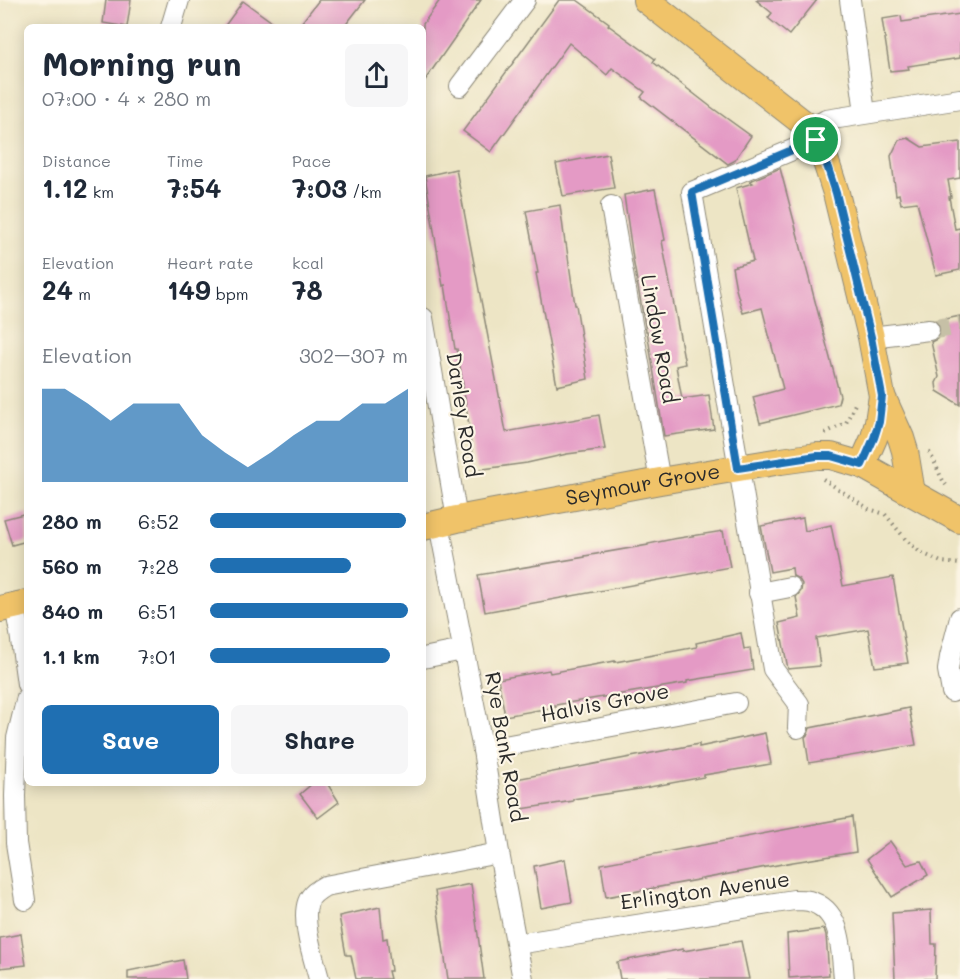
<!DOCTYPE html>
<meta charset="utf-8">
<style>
:root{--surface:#fff;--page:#f6f6f7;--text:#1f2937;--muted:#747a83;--accent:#1f6fb2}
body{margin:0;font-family:Mali,sans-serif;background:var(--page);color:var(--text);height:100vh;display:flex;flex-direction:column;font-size:22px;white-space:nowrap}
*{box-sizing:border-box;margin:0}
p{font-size:20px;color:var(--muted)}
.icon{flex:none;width:33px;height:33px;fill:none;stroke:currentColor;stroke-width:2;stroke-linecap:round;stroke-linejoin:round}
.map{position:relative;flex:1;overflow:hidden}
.drawer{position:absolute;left:24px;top:24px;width:402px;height:762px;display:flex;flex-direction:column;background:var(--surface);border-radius:9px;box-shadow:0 3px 15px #0003}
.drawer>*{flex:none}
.pin{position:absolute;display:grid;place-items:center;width:51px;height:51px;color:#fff;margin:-26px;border:3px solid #fff;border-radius:50%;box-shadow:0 2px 6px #0007}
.round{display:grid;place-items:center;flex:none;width:63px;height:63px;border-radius:9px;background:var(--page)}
.summary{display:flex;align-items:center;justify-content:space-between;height:102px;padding:0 18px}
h1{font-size:33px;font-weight:700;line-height:45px}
.stats{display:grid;grid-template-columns:repeat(3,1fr);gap:9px;height:102px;padding:6px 18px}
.stats div{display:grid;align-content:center}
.stats b{font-size:26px;font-weight:700}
.stats small{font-size:16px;font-weight:400}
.stats p{font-size:16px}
.chart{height:168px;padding:12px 18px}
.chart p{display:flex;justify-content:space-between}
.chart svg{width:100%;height:108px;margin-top:6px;fill:var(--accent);opacity:.7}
.primary-button{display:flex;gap:12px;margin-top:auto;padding:12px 18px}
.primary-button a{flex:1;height:69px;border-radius:9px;background:var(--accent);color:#fff;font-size:24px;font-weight:700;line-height:69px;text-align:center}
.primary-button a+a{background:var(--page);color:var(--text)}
ul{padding:0 18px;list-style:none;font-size:20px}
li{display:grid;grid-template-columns:96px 72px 1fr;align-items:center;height:45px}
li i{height:15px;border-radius:8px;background:var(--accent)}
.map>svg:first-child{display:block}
.building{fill:#e49ac5}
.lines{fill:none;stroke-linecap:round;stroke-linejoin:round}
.minor-tunnel{stroke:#c6c0a6;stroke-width:20;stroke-dasharray:20 10;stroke-linecap:butt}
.minor-casing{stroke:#8c8878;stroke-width:22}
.major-casing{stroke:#8c8878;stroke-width:28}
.path{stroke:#8c8878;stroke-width:4;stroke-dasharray:1.5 4.5;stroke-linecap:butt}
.minor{stroke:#fff;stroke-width:20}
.major{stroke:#f0c369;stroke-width:26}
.route-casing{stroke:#fff;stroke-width:12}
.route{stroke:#1f6fb2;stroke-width:8}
.labels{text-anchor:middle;stroke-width:4.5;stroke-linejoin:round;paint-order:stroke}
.street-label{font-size:21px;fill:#2b2b2b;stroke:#fcf5e5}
</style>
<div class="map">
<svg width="960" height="979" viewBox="0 0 960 979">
<rect width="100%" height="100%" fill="#fcf5e5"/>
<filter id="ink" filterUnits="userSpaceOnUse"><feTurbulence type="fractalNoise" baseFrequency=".0167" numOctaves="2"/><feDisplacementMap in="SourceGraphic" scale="12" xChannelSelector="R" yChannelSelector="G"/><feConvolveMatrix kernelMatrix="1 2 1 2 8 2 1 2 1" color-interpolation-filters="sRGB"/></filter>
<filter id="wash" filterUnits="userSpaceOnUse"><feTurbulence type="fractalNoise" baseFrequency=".008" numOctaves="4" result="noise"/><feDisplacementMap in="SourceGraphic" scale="24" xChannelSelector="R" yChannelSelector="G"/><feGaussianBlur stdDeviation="1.35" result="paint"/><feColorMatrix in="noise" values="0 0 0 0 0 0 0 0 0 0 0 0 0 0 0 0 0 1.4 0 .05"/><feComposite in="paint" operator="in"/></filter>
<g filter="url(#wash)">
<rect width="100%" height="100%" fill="#ede5c5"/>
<g id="blocks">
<g class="building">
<polygon points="106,0 131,0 127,27 103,23"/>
<polygon points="319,0 365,0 344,27 298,27"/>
<polygon points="440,0 481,0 423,83 423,24"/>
<polygon points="559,0 577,0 609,23 608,25 655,59 653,62 711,107 751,136 734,161 728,164 641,97 645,92 612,68 607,75 569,43 491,152 463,131"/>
<polygon points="756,0 817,0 789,35 768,18 772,13"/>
<polygon points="243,1 279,27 224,27"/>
<polygon points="960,14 960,58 908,66 909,69 890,71 882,19 901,16 902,22"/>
<polygon points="908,138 922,147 960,142 960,178 948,180 951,197 949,197 955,229 960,228 960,270 936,275 917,202 901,204 899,194 896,195 891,156 899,140"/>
<polygon points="608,154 614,188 563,196 556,164"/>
<polygon points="780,168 840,396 838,404 760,423 753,397 783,389 762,308 743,313 736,289 732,267 753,261 736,188 753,183 750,181"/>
<polygon points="456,169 506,432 599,415 605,449 567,454 527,463 476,470 470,439 471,439 461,372 457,349 455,349 445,285 443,286 425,176"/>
<polygon points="655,189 665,240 662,241 685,364 676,366 682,399 709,395 714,429 664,436 647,331 646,331 633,259 624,195"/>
<polygon points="560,205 565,243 566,243 575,305 576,305 588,379 557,386 536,273 538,273 526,211"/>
<polygon points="960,316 960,405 937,391 936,383 939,377 931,342 937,339 940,334 941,328 937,321"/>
<polygon points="27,513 27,541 12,545 4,519"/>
<polygon points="803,518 805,531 831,525 843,586 893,577 908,663 875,667 868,629 816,638 820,666 788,669 779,623 800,618 796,597 801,591 802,584 799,579 793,576 792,568 770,572 761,526"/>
<polygon points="723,531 730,567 485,612 478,575 585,557 585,556 648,545 648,544 673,539"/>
<polygon points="741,633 744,649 750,648 753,670 687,681 687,683 555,705 556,707 505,716 498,679 549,670 550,673 615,661 615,662 697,647 696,643"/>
<polygon points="909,708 916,745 809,763 805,737 808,734 810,728"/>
<polygon points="765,733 771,764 704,775 704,777 639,789 573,799 573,801 522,809 516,779 699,744 699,747"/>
<polygon points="313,783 327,783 339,802 318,818 300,794"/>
<polygon points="852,817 856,852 793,862 606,897 601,864"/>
<polygon points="890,841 907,865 921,861 928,875 892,897 867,859"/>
<polygon points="565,859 572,902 541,908 534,866"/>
<polygon points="471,884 484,979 448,979 435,891"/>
<polygon points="380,907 383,939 387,938 391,971 388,971 390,979 356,979 351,955 346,955 339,916"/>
<polygon points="931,910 932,944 936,944 935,979 895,979 892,913"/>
<polygon points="824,929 826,935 829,975 789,978 787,934"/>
<polygon points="21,934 26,965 0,968 0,938"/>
<polygon points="741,941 749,979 620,979 617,962 683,949 683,951"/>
<polygon points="183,960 186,979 128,979 128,971"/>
</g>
</g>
</g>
<g filter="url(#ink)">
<use href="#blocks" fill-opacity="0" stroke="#8c8878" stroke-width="1.5"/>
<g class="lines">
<polyline class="minor-tunnel" points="929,330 960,325"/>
<g class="minor-casing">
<g id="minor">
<polyline points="850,0 865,113"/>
<polyline points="171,27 179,0"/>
<polyline points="460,86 525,0"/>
<polyline points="811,129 826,120 960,99"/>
<polyline points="611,206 660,481"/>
<polyline points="423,318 457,519"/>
<polyline points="871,337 929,330"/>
<polyline points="439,524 483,750 499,853 523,979"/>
<polyline points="759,593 790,587"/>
<polyline points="15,606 20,633 27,684"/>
<polyline points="423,658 463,650"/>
<polyline points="952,692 948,670 950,657 960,618"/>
<polyline points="798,728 799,704 773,669 692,192 816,140"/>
<polyline points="483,750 736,703"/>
<polyline points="25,900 16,843 15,796 17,738 27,697"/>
<path d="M 517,944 L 794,900 C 799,900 805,900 809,901 C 843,910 841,951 844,979"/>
<path d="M 319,979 C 314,959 301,921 308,902 C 311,894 318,890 325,886 L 499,853"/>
</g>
</g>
<g class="major-casing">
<g id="major">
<polyline points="646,0 811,129 826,162 836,193 871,337 882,396 878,422 874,438 862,465"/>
<polyline points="882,396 901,438 905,451 912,493"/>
<path id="s1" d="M 423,527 L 457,519 L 660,481 L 781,461 L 817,456 L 831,456 L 862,465 L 960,520"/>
<polyline points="0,609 27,603"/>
</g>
</g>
<g class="path">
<polyline points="825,433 846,423 856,402"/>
<path d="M 929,452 C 936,462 938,474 946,485"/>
<polyline points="823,479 869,509 885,514 907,541 920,552 941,562 960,564"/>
</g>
<use href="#minor" class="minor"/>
<use href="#major" class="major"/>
</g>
</g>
<g class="lines" filter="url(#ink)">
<g class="route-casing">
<polygon id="route" points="816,140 826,162 836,193 871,337 882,396 879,422 874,438 862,465 831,456 817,456 738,468 692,192"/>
</g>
<use href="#route" class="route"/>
</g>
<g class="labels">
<g class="street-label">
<text transform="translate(659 339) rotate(80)" y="7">Lindow Road</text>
<text transform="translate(463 415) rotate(81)" y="7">Darley Road</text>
<text dy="7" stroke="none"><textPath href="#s1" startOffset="224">Seymour Grove</textPath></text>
<text transform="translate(605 703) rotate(-11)" y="7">Halvis Grove</text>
<text transform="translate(505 747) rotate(80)" y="7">Rye Bank Road</text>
<text transform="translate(705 891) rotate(-8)" y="7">Erlington Avenue</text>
</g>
</g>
</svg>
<div class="pin" style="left:816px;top:140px;background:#1e9e55"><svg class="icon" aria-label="arrive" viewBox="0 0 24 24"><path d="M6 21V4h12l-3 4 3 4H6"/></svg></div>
<section class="drawer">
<div class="summary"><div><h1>Morning run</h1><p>07:00 · 4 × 280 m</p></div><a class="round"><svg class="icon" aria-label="share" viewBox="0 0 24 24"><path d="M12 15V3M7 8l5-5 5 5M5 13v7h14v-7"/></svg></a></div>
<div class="stats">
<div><p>Distance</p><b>1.12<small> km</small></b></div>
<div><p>Time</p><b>7:54</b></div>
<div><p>Pace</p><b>7:03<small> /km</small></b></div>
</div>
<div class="stats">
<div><p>Elevation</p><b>24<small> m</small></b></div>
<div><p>Heart rate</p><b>149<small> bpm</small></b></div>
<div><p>kcal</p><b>78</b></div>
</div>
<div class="chart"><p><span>Elevation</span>302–307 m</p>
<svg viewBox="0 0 160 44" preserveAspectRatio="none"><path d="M0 44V6L10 6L20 12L30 19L40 12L50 12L60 12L70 25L80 32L90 38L100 32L110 25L120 19L130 19L140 12L150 12L160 6V44z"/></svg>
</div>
<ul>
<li><b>280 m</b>6:52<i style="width:99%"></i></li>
<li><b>560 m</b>7:28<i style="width:71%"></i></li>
<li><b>840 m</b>6:51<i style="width:100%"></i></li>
<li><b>1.1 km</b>7:01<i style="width:91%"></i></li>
</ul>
<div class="primary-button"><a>Save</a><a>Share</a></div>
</section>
</div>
